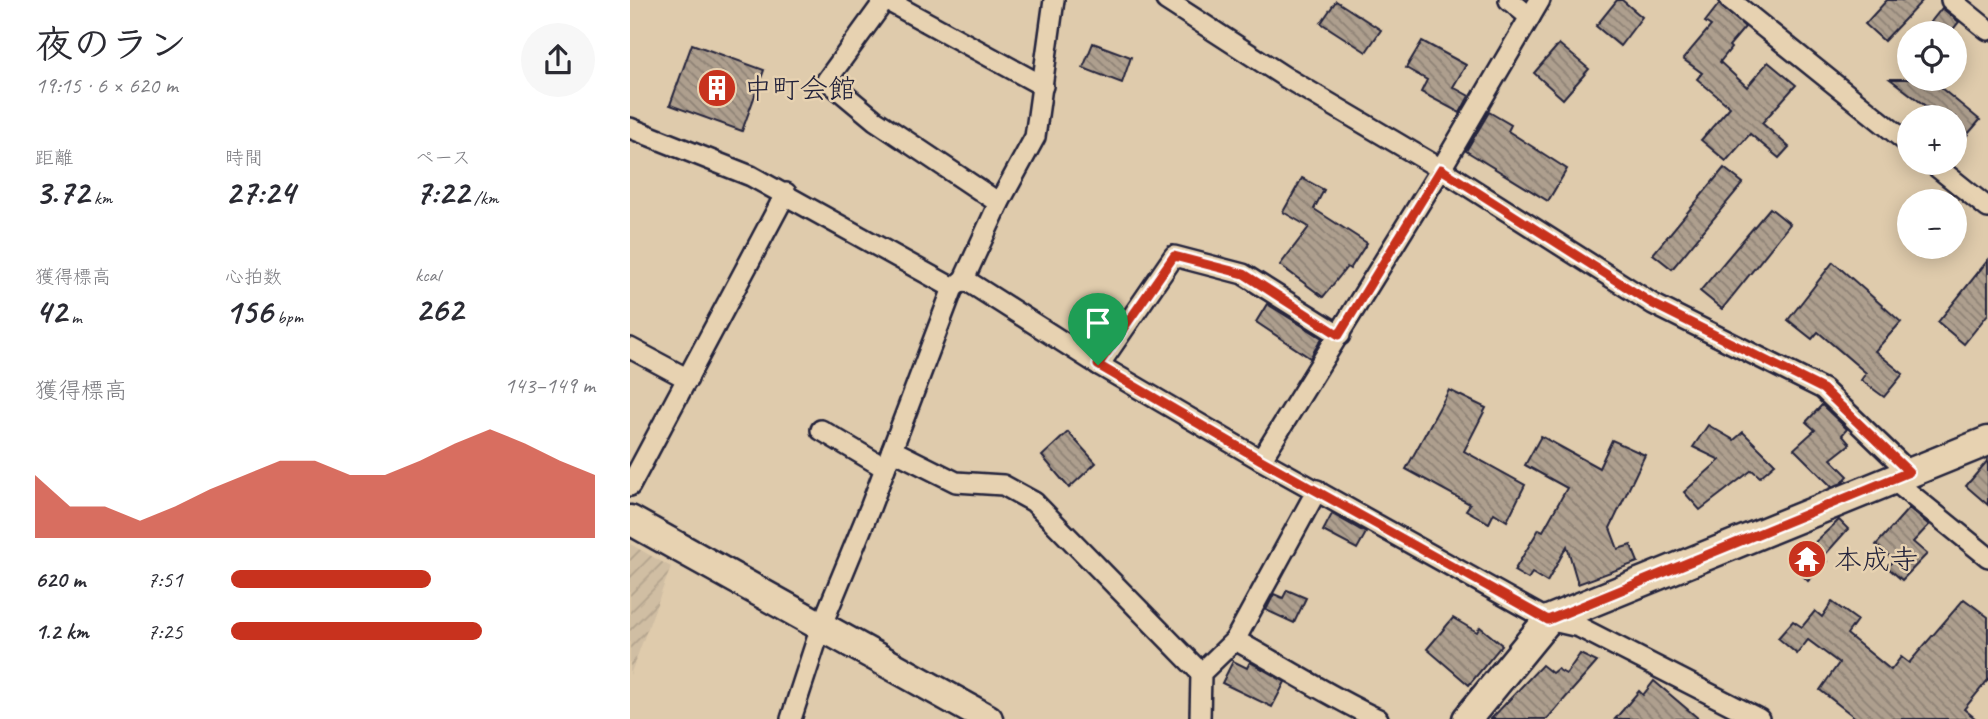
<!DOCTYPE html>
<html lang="ja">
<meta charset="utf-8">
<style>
:root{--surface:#fff;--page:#f7f7f7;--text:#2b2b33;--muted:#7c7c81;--accent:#c8321e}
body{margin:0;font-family:Caveat,"Klee One",sans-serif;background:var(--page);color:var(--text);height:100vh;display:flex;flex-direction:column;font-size:26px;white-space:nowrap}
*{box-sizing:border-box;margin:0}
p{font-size:23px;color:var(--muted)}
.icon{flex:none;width:38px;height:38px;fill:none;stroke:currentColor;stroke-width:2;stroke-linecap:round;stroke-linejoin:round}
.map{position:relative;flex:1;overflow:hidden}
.sheet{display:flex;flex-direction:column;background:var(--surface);width:630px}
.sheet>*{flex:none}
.controls{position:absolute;left:1267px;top:21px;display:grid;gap:14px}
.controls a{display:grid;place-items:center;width:70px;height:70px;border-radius:50%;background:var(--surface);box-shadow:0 4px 18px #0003;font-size:35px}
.pin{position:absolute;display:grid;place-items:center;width:60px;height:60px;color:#fff;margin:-72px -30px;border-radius:50% 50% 50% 0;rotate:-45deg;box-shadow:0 0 7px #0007}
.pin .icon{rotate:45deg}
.round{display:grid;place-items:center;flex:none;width:74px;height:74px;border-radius:37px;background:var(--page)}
.head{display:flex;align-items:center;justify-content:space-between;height:119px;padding:0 35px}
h1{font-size:38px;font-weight:800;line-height:52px}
.figures{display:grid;grid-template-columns:repeat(3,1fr);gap:10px;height:119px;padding:7px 35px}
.figures div{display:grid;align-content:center}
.figures b{font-size:35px;font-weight:800}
.figures small{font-size:19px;font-weight:400}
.figures p{font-size:19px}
.chart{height:196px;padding:14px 35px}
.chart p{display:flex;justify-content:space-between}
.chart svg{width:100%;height:126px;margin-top:7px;fill:var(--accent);opacity:.7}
ul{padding:0 35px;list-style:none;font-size:23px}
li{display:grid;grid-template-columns:112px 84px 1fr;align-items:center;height:52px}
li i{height:18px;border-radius:9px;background:var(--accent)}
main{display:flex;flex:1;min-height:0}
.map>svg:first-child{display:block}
.industrial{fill:url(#industrial-furrows)}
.building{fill:url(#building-back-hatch);stroke:#22223b;stroke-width:2}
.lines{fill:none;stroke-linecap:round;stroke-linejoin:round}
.street-casing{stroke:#22223b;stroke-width:24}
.secondary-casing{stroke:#22223b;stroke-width:33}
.street{stroke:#e7d2b1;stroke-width:19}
.secondary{stroke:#e7d2b1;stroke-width:28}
.route-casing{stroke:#fff;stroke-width:14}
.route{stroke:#c8321e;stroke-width:9}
.labels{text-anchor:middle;stroke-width:5;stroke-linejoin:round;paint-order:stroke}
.poi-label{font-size:28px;fill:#22223b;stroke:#e7d2b1;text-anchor:start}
</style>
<main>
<section class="sheet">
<div class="head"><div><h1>夜のラン</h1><p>19:15 · 6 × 620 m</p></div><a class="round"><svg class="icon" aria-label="share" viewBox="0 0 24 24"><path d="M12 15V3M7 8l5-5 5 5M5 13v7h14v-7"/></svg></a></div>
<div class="figures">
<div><p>距離</p><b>3.72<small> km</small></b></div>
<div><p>時間</p><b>27:24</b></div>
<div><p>ペース</p><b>7:22<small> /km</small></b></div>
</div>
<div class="figures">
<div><p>獲得標高</p><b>42<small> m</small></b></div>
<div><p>心拍数</p><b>156<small> bpm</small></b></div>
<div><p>kcal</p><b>262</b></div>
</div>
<div class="chart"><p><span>獲得標高</span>143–149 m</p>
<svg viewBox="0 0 160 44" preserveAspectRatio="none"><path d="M0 44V22L10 33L20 33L30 38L40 33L50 27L60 22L70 17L80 17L90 22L100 22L110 17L120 11L130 6L140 11L150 17L160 22V44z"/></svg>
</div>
<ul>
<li><b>620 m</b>7:51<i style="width:55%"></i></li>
<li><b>1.2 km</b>7:25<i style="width:69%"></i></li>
</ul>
</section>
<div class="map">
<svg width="1358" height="719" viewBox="0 0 1358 719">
<defs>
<pattern id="industrial-furrows" width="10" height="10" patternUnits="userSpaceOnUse" patternTransform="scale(1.75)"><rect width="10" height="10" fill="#d0bea3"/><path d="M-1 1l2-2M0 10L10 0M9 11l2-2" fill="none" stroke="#b2a38d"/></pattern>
<pattern id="building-back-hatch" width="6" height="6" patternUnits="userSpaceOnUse" patternTransform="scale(1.75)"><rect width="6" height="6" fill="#ae9f8e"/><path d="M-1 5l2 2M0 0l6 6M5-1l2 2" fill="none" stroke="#8d8175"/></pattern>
</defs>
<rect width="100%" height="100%" fill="#dfcbac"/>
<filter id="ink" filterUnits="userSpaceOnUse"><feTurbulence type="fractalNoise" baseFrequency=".0143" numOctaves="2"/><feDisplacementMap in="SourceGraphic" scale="14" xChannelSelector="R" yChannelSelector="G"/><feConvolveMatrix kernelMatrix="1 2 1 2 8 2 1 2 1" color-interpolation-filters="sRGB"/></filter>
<g filter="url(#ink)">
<polygon class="industrial" points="0,544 41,567 0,675"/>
<g class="building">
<polygon points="987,0 992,0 1012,17 990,46 966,26"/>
<polygon points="1257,0 1293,0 1254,41 1235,24"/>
<polygon points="706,1 751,30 736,52 691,23"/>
<polygon points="1089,4 1115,27 1099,46 1101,48 1090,62 1117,87 1138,62 1166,85 1132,123 1159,147 1149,158 1120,134 1096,161 1071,140 1100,107 1067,79 1072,73 1053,59 1081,26 1075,22"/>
<polygon points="1312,8 1329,22 1320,33 1314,33 1300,23"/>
<polygon points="792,41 836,65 823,87 839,96 830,113 791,92 797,80 776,68"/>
<polygon points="463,43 501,57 492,83 453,68"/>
<polygon points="62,44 134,70 112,131 40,105"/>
<polygon points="929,44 959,69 933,99 904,73"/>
<polygon points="1260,79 1300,79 1350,120 1325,149 1325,117 1310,117"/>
<polygon points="859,112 881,125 878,131 937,169 918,201 836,151"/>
<polygon points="1094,168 1113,183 1042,269 1023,254"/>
<polygon points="672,178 694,190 684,209 737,243 720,269 717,267 693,297 650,265 679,227 653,212"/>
<polygon points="1140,208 1160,224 1092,309 1070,291"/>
<polygon points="1358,260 1358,314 1334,344 1308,322"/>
<polygon points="1203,262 1271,322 1245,351 1273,374 1254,397 1231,380 1236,373 1188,332 1182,339 1158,320"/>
<polygon points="637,304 692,338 680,358 626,322"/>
<polygon points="819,390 856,408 834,451 895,485 877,521 864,513 859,523 836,510 840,504 776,469"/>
<polygon points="1192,405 1217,429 1212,435 1220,444 1201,459 1218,476 1212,483 1202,487 1164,449 1185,430 1176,422"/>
<polygon points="1078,425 1104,440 1113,432 1145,464 1130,477 1122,470 1070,510 1054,492 1090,460 1063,447"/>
<polygon points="438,432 466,463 439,488 412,456"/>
<polygon points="911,436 969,468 982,440 1015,455 980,528 988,549 1001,545 1008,562 948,584 937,546 917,582 902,573 898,579 884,571 909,529 913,531 937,488 895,465"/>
<polygon points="1358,460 1358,505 1336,486"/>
<polygon points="1279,508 1299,525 1283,542 1297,554 1272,580 1257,567 1264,560 1246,545"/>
<polygon points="702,514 736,533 727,549 693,531"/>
<polygon points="1209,520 1218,529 1193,557 1197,562 1178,581 1158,560 1176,543 1181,546"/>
<polygon points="657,590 676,598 664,623 636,610 644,594 653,598"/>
<polygon points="1334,599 1358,617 1358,680 1334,709 1346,719 1227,719 1190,690 1209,663 1178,640 1167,654 1148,638 1163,621 1172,627 1185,611 1192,617 1202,602 1227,620 1217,634 1261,670 1271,657 1279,663"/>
<polygon points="823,618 847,632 850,627 872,645 839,685 797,649"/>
<polygon points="950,654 967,662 917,719 861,719 912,665 922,673 927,669 936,674"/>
<polygon points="603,661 617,668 620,662 655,682 642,707 592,683"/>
<polygon points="1024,681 1069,719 985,719 1009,691 1013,695"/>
</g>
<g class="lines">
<g class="street-casing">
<g id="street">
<polyline points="255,0 197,80 245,120 369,203"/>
<polyline points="256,0 413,86"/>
<polyline points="536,0 655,77 811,169 1023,304 1193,389 1279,472"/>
<polyline points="879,0 900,17"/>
<polyline points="1100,0 1279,144"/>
<polyline points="1321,0 1358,30"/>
<polyline points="0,128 121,176 323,288"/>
<polyline points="1302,163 1358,208"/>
<polyline points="334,279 469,365 631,460 918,620 949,627 1129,719"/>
<polyline points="0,348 58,379"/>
<polyline points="469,365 544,256 613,274 710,335"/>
<polyline points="191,430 255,468"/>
<polyline points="262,450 326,482 373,485 404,502 571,673"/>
<polyline points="631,460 811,169 910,0"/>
<polyline points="1262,479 1358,557"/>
<polyline points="0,486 156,193"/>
<path d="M 605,640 C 653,666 698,696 748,719"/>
<polyline points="161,719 191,627 240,508 323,288 334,279 369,203 405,137 424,0"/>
<polyline points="570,719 571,673 605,640 687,490"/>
</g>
</g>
<g class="secondary-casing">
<g id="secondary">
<polyline points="0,520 358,719"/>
<polyline points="837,719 918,620 1358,441"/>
</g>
</g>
<use href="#street" class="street"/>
<use href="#secondary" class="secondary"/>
</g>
</g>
<g class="lines" filter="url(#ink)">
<g class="route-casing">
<polygon id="route" points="811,169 1023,304 1193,389 1279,472 918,620 631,460 468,365 544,256 614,274 709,335"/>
</g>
<use href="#route" class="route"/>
</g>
<defs>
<g id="building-disc" transform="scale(2.0125)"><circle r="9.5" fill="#c8321e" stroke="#e7d2b1"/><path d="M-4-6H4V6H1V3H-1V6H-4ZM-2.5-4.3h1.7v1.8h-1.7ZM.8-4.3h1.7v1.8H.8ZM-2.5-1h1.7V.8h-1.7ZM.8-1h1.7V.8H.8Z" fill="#fff"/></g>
<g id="temple-disc" transform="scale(2.0125)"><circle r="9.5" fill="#c8321e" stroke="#e7d2b1"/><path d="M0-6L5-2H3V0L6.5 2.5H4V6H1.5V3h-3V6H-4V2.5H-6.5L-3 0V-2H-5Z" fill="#fff"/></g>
</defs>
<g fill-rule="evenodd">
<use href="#building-disc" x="87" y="88"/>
<use href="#temple-disc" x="1177" y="559"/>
</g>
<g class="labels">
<g class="poi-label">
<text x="114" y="98">中町会館</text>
<text x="1204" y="569">本成寺</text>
</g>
</g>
</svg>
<div class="controls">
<a><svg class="icon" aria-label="locate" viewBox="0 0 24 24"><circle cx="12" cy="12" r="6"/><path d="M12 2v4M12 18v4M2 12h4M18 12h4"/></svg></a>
<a>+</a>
<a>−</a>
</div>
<div class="pin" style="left:468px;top:365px;background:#1e9e55"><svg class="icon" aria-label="arrive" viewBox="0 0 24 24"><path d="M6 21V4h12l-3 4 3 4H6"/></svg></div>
</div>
</main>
